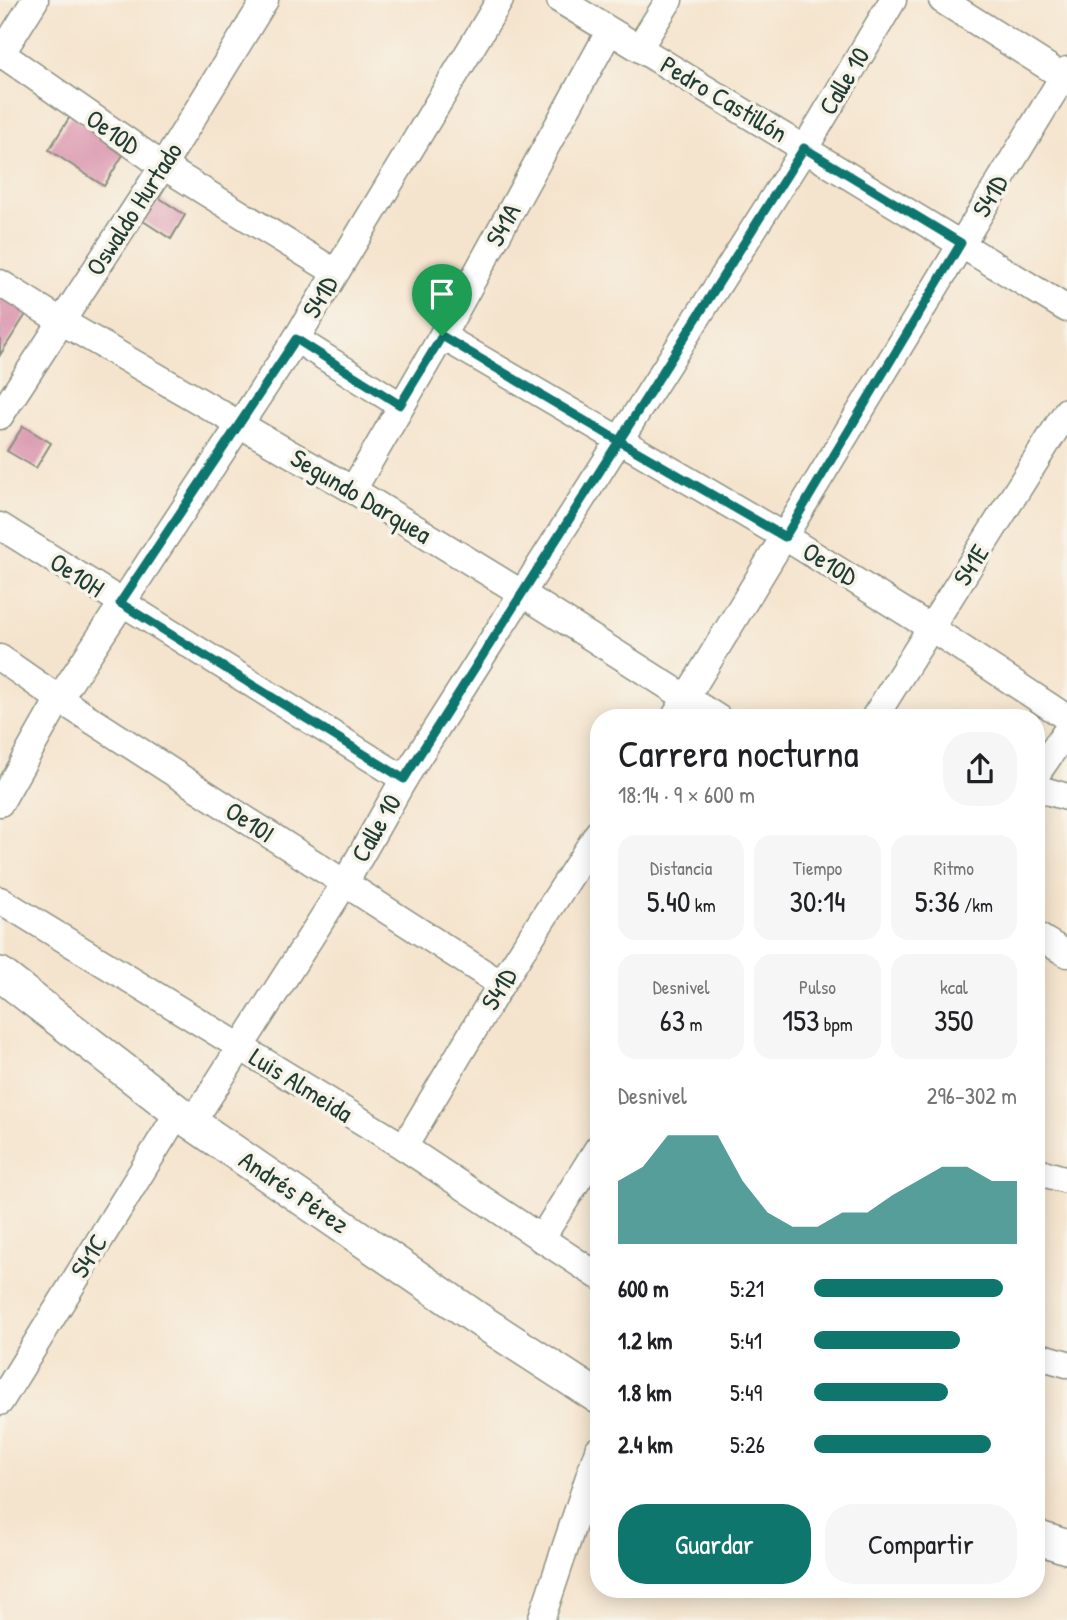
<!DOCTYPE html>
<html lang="es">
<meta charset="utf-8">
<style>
:root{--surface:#fff;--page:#f6f6f6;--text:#202124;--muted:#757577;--accent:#0f766e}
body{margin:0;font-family:"Patrick Hand",sans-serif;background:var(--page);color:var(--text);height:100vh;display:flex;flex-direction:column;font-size:26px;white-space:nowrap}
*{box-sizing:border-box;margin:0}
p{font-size:23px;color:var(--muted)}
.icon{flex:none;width:38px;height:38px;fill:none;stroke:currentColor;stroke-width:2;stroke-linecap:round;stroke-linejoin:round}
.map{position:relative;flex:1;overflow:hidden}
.panel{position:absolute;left:590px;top:709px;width:455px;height:889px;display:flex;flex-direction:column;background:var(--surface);border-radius:28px;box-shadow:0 4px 18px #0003}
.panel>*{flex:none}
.pin{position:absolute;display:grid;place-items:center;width:60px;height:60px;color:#fff;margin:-72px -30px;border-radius:50% 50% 50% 0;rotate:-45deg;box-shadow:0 0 7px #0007}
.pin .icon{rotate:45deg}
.round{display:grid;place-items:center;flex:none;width:74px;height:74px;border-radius:28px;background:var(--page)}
.head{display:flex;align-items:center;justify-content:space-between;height:119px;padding:0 28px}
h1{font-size:38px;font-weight:600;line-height:52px}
.stats{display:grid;grid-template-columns:repeat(3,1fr);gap:10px;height:119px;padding:7px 28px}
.stats div{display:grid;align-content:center;border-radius:18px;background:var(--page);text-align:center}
.stats b{font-size:30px;font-weight:600}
.stats small{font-size:19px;font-weight:400}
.stats p{font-size:19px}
.chart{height:196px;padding:14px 28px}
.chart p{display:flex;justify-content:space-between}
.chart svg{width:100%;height:126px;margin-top:7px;fill:var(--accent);opacity:.7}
.button{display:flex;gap:14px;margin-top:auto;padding:14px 28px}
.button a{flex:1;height:80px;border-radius:28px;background:var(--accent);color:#fff;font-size:28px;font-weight:600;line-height:80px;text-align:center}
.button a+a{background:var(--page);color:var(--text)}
ul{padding:0 28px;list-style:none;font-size:23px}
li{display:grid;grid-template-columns:112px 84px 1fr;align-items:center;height:52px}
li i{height:18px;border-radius:9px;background:var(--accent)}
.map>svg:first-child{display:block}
.building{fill:#d78aa8}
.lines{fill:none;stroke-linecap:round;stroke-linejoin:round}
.minor-casing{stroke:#8a9080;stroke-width:29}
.tertiary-casing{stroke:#8a9080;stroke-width:36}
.minor{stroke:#fff;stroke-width:26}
.tertiary{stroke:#fff;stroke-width:33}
.route-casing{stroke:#fff;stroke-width:14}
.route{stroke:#0f766e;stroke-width:9}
.labels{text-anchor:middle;stroke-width:7;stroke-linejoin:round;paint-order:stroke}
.street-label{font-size:26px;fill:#1f3d34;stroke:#f7f3e8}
</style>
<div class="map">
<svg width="1067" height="1620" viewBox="0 0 1067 1620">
<rect width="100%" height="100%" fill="#f7f3e8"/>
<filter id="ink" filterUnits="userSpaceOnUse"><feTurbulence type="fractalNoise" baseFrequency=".0143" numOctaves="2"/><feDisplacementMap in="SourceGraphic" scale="14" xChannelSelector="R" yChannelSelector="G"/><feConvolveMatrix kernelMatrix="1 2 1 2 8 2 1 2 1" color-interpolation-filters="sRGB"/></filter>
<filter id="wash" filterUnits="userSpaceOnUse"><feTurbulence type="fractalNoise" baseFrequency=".00686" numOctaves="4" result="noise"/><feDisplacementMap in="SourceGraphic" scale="28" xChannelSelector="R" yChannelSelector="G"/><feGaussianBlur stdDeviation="1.57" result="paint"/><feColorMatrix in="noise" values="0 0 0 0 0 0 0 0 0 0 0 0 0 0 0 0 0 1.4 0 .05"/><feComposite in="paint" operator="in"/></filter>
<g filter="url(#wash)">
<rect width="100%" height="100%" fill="#f5e4cd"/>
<g id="blocks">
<g class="building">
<polygon points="71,115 126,150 104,186 49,150"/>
<polygon points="152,193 185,215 171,239 137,217"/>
<polygon points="0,293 28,311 0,355"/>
<polygon points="23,426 51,443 36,468 7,451"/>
</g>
</g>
</g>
<g filter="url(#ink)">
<use href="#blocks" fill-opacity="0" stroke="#8a9080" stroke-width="2"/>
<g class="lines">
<g class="minor-casing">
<g id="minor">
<polyline points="560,0 1067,309"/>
<polyline points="942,0 1067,79"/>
<polyline points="639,48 669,0"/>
<polyline points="2,54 163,166 335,272"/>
<polyline points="0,56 35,0"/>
<polyline points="0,283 61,321 353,490 523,594 718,718"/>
<polyline points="442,336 785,537 931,628 1067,718"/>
<polyline points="296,339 400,405"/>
<polyline points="0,416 163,166 265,0"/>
<polyline points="353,490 442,336 609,32"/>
<polyline points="0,526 404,779"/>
<polyline points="0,658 59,699 501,984"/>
<polyline points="674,718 1067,70"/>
<polyline points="874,718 1067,411"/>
<polyline points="1036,775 1067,730"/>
<polyline points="1036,788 1067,797"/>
<polyline points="0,803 59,699 296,339 500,0"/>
<polyline points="0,900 404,1147 598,1276"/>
<polyline points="1036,935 1067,954"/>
<polyline points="192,1123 345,883 404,779 805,148 893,0"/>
<polyline points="404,1147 501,984 598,833"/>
<polyline points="1036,1171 1067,1180"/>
<polyline points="541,1239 598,1148"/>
<polyline points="1036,1355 1067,1364"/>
<polyline points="0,1402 179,1111"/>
<polyline points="541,1620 598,1450"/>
</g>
</g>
<g class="tertiary-casing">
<g id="tertiary">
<polyline points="0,974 192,1123 481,1321 598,1397"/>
<polyline points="1036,1537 1067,1547"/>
</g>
</g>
<use href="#minor" class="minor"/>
<use href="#tertiary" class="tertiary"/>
</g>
</g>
<g class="lines" filter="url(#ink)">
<g class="route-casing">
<polyline id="route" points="442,336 400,405 296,339 120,603 404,779 619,441 785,537 961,243 804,148 619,441 442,336"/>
</g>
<use href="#route" class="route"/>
</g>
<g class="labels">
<g class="street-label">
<text transform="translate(844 81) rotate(-59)" y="9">Calle 10</text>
<text transform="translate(724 99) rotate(31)" y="9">Pedro Castillón</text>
<text transform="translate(113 132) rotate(35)" y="9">Oe10D</text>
<text transform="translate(990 196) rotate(-59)" y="9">S41D</text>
<text transform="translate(134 209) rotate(-57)" y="9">Oswaldo Hurtado</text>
<text transform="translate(503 225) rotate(-61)" y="9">S41A</text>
<text transform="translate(320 297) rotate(-59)" y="9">S41D</text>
<text transform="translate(361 496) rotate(31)" y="9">Segundo Darquea</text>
<text transform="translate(830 564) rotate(32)" y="9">Oe10D</text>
<text transform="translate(971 565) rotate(-58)" y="9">S41E</text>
<text transform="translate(77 575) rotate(33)" y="9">Oe10H</text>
<text transform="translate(250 822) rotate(33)" y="9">Oe10I</text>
<text transform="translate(376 828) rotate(-60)" y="9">Calle 10</text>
<text transform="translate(499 989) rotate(-58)" y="9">S41D</text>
<text transform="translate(301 1085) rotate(32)" y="9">Luis Almeida</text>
<text transform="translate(294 1192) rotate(34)" y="9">Andrés Pérez</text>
<text transform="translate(89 1256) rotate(-58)" y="9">S41C</text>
</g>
</g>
</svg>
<div class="pin" style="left:442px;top:336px;background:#1e9e55"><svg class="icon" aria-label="arrive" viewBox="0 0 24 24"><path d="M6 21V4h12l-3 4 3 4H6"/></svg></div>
<section class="panel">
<div class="head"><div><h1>Carrera nocturna</h1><p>18:14 · 9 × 600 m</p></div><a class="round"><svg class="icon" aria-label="share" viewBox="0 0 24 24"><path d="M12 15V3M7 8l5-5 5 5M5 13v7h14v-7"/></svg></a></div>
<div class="stats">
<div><p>Distancia</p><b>5.40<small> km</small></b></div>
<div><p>Tiempo</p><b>30:14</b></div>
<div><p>Ritmo</p><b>5:36<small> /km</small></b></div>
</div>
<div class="stats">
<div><p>Desnivel</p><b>63<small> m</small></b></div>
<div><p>Pulso</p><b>153<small> bpm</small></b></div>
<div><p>kcal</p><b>350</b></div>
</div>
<div class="chart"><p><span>Desnivel</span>296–302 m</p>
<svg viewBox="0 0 160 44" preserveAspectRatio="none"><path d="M0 44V22L10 17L20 6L30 6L40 6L50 22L60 33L70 38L80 38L90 33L100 33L110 27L120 22L130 17L140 17L150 22L160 22V44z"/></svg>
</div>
<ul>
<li><b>600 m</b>5:21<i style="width:93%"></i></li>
<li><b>1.2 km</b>5:41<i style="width:72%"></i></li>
<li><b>1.8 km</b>5:49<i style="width:66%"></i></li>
<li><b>2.4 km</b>5:26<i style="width:87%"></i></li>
</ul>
<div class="button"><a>Guardar</a><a>Compartir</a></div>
</section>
</div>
